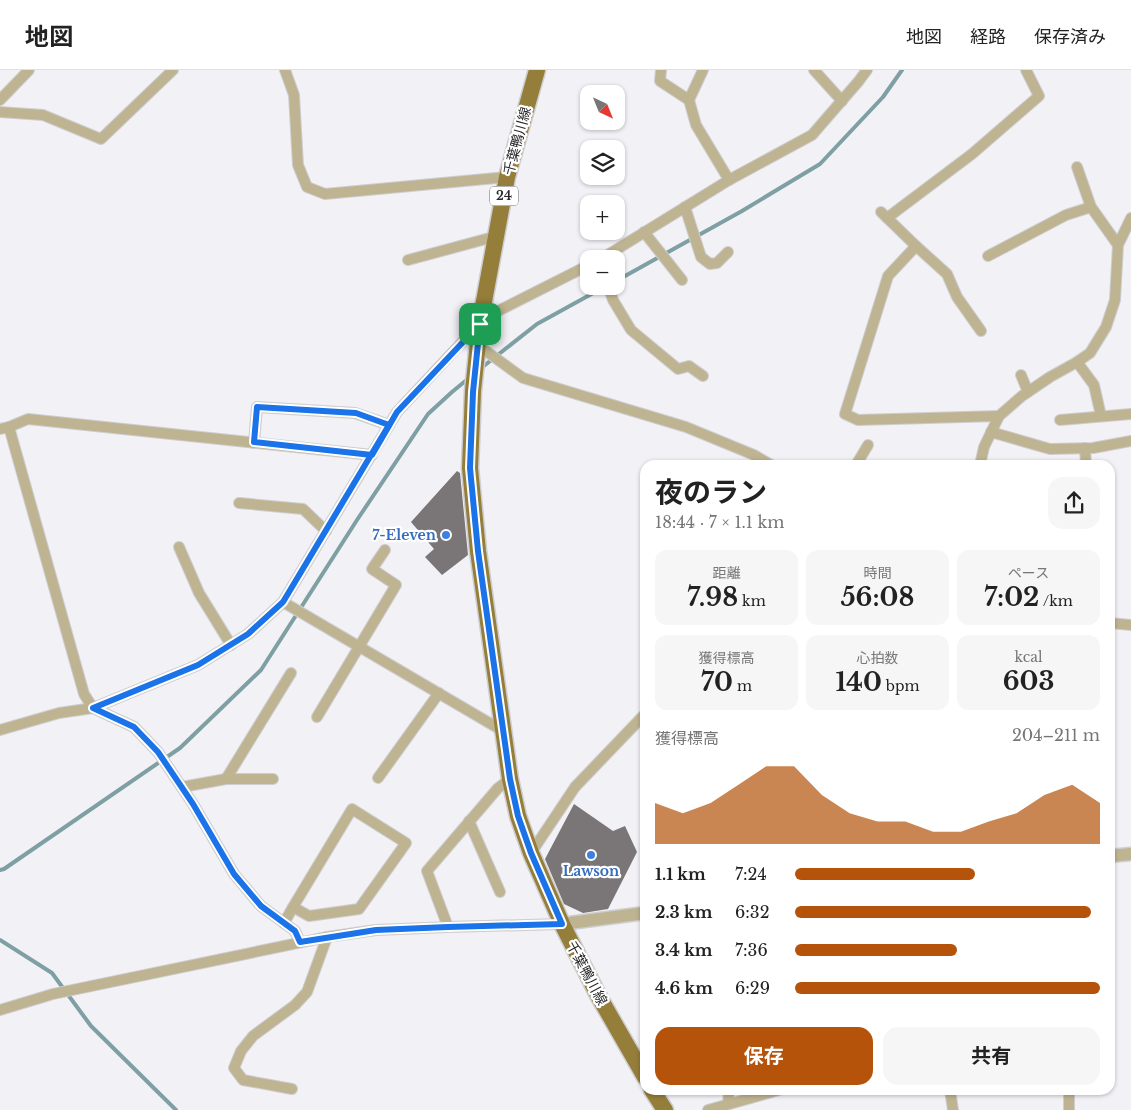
<!DOCTYPE html>
<html lang="ja">
<meta charset="utf-8">
<style>
:root{--surface:#fff;--page:#f6f6f6;--text:#222;--muted:#767676;--line:#e0e0e0;--accent:#b45309}
body{margin:0;font-family:"Libre Baskerville","Noto Sans JP",serif;background:var(--page);color:var(--text);height:100vh;display:flex;flex-direction:column;font-size:19px;white-space:nowrap}
*{box-sizing:border-box;margin:0}
p{font-size:16px;color:var(--muted)}
.icon{flex:none;width:28px;height:28px;fill:none;stroke:currentColor;stroke-width:2;stroke-linecap:round;stroke-linejoin:round}
.map{position:relative;flex:1;overflow:hidden}
.sheet{position:absolute;left:640px;top:390px;width:475px;height:635px;display:flex;flex-direction:column;background:var(--surface);border-radius:15px;box-shadow:0 1px 4px #0004}
.sheet>*{flex:none}
.needle{width:32px;rotate:137deg}
.tools{position:absolute;left:580px;top:15px;display:grid;gap:10px}
.tools a{display:grid;place-items:center;width:45px;height:45px;border-radius:10px;background:var(--surface);box-shadow:0 1px 4px #0004;font-size:25px}
.pin{position:absolute;display:grid;place-items:center;width:42px;height:42px;color:#fff;margin:-21px;border-radius:10px;box-shadow:0 2px 8px #0006}
.round{display:grid;place-items:center;flex:none;width:52px;height:52px;border-radius:15px;background:var(--page)}
.headline{display:flex;align-items:center;justify-content:space-between;height:85px;padding:0 15px}
h1{font-size:28px;font-weight:700;line-height:38px}
.stats{display:grid;grid-template-columns:repeat(3,1fr);gap:8px;height:85px;padding:5px 15px}
.stats div{display:grid;align-content:center;border-radius:12px;background:var(--page);text-align:center}
.stats b{font-size:25px;font-weight:700}
.stats small{font-size:14px;font-weight:400}
.stats p{font-size:14px}
.chart{height:140px;padding:10px 15px}
.chart p{display:flex;justify-content:space-between}
.chart svg{width:100%;height:90px;margin-top:5px;fill:var(--accent);opacity:.7}
.button{display:flex;gap:10px;margin-top:auto;padding:10px 15px}
.button a{flex:1;height:58px;border-radius:15px;background:var(--accent);color:#fff;font-size:20px;font-weight:700;line-height:58px;text-align:center}
.button a+a{background:var(--page);color:var(--text)}
ul{padding:0 15px;list-style:none;font-size:16px}
li{display:grid;grid-template-columns:80px 60px 1fr;align-items:center;height:38px}
li i{height:12px;border-radius:6px;background:var(--accent)}
header{display:flex;align-items:center;gap:30px;box-sizing:border-box;height:70px;padding:0 25px;background:var(--surface);border-bottom:1px solid var(--line)}
header strong{font-size:24px}
nav{display:flex;gap:28px;margin-inline-start:auto;font-size:18px}
.map>svg:first-child{display:block}
.lines{fill:none;stroke-linecap:round;stroke-linejoin:round}
.stream{stroke:#7e9fa3;stroke-width:4}
.building{fill:#7a7677}
.minor-casing{stroke:#cecdd1;stroke-width:12}
.tertiary-casing{stroke:#cecdd1;stroke-width:15}
.primary-casing{stroke:#cecdd1;stroke-width:19}
.minor{stroke:#bfb491;stroke-width:10}
.tertiary{stroke:#bfb491;stroke-width:12}
.primary{stroke:#947e39;stroke-width:16}
.route-casing{stroke:#fff;stroke-width:10}
.route{stroke:#1a73e8;stroke-width:6}
.shop-dot{fill:#3f7fe0;stroke:#fff;stroke-width:2}
.labels{text-anchor:middle;stroke-width:4.5;stroke-linejoin:round;paint-order:stroke}
.shield{fill:#fff;stroke:#69696b;stroke-width:1}
.shield-label{font-size:12px;font-weight:bold;fill:#29292b}
.street-label{font-size:14px;fill:#29292b;stroke:#fff}
.shop-label{font-size:14px;font-weight:bold;fill:#366cbe;stroke:#fff;text-anchor:end}
</style>
<header>
<strong>地図</strong>
<nav><a>地図</a><a>経路</a><a>保存済み</a></nav>
</header>
<div class="map">
<svg width="1131" height="1040" viewBox="0 0 1131 1040">
<rect width="100%" height="100%" fill="#f2f1f6"/>
<g class="lines">
<g class="stream">
<polyline points="616,211 742,141 820,94 883,27 902,0"/>
<polyline points="480,299 537,254 606,216"/>
<polyline points="0,800 4,799 180,678 261,600 357,450 428,344 452,322 469,308"/>
<polyline points="0,870 52,903 91,956 176,1040"/>
</g>
</g>
<g class="building">
<polygon points="457,401 460,403 468,485 442,505 425,487 434,479 411,452"/>
<polygon points="574,734 613,761 625,756 637,782 608,839 583,843 564,834 545,789"/>
</g>
<g class="lines">
<g class="minor-casing">
<g id="minor">
<polyline points="285,0 294,25 298,95 307,117 325,124 507,107"/>
<polyline points="661,0 660,11 689,30 696,55 729,110"/>
<polyline points="814,0 842,31"/>
<polyline points="0,30 29,0"/>
<polyline points="689,30 703,0"/>
<polyline points="0,42 43,45 101,69 173,0"/>
<polyline points="1077,97 1091,137 1118,175"/>
<polyline points="685,137 701,187 710,194 717,193 728,182"/>
<polyline points="881,142 916,176 947,204 957,227 981,261"/>
<polyline points="887,148 972,84 1039,26 1026,0"/>
<polyline points="644,162 682,210"/>
<polyline points="916,176 888,206 845,344 858,350 999,346"/>
<polyline points="988,186 1066,145 1091,137"/>
<polyline points="601,189 729,110 812,65 858,12 867,0"/>
<polyline points="408,190 497,166"/>
<polyline points="608,216 613,230 631,260 678,299 689,296 703,306"/>
<polyline points="479,276 523,308 686,357 754,385 771,395"/>
<polyline points="1077,292 1094,315 1101,346"/>
<polyline points="1021,305 1028,322"/>
<polyline points="1060,350 1131,344"/>
<polyline points="9,357 84,624 93,638 134,657 158,682 193,734 234,804 261,836 295,861 300,872"/>
<polyline points="0,359 9,357 28,349 372,385"/>
<polyline points="991,362 1050,379 1093,378 1131,371"/>
<polyline points="254,373 257,337 355,343 389,355"/>
<polyline points="1085,378 1086,395"/>
<polyline points="856,395 868,375"/>
<polyline points="980,395 984,377 999,346 1022,326 1050,307 1077,292 1090,283 1106,257 1115,230 1118,175 1131,148"/>
<polyline points="239,433 303,439 326,461"/>
<polyline points="179,477 199,523 231,575"/>
<polyline points="283,532 503,661"/>
<polyline points="1110,553 1131,555"/>
<polyline points="317,647 396,515 372,499 385,480"/>
<polyline points="0,660 59,643 93,638 198,595 248,564 283,532 397,342 480,253 496,242 589,195"/>
<polyline points="378,708 439,623"/>
<polyline points="226,709 291,603"/>
<polyline points="182,717 226,709 273,709"/>
<polyline points="469,751 500,822"/>
<polyline points="531,783 575,717 645,644"/>
<polyline points="284,853 293,837 352,739 406,773 359,839 309,846 293,837"/>
<polyline points="448,857 427,801 498,718 510,709"/>
<polyline points="0,940 53,924 327,867 376,860 448,857 562,854"/>
<polyline points="292,1019 243,1010 234,998 241,981 253,966 295,935 307,922 327,867"/>
<polyline points="950,1020 953,1040"/>
<polyline points="728,1034 729,1020"/>
<polyline points="708,1040 779,1020"/>
<polyline points="1069,1040 1069,1020"/>
</g>
</g>
<g class="tertiary-casing">
<g id="tertiary">
<polyline points="1110,786 1131,784"/>
<polyline points="562,854 645,843"/>
</g>
</g>
<g class="primary-casing">
<g id="primary">
<polyline points="537,0 507,107 480,253 473,321 470,398 478,481 510,709 518,746 531,783 562,854 598,925 645,1007"/>
<polyline points="652,1020 665,1040"/>
</g>
</g>
<use href="#minor" class="minor"/>
<use href="#tertiary" class="tertiary"/>
<use href="#primary" class="primary"/>
</g>
<g class="lines">
<g class="route-casing">
<polyline id="route" points="480,254 397,342 372,385 254,372 257,337 356,343 389,355 283,532 248,564 198,595 93,638 134,657 158,682 193,734 234,804 261,836 295,861 300,872 376,860 448,857 562,854 531,783 518,746 510,709 478,481 470,398 473,322 480,254"/>
</g>
<use href="#route" class="route"/>
</g>
<g class="shop-dot">
<circle cx="446" cy="465" r="5"/>
<circle cx="591" cy="785" r="5"/>
</g>
<g class="labels">
<rect class="shield" x="490" y="116.5" width="28" height="19" rx="4"/>
<g class="shield-label">
<text x="504" y="130">24</text>
</g>
<g class="street-label">
<text transform="translate(517 71) rotate(-75)" y="5">千葉鴨川線</text>
<text transform="translate(587 903) rotate(62)" y="5">千葉鴨川線</text>
</g>
<g class="shop-label">
<text x="436" y="470">7-Eleven</text>
<text x="591" y="806" text-anchor="middle">Lawson</text>
</g>
</g>
</svg>
<div class="tools">
<a><svg class="needle" viewBox="-14 -14 28 28"><path d="M0-13l5 13h-10z" fill="#e53935"/><path d="M0 13l5-13h-10z" fill="#767676"/></svg></a>
<a><svg class="icon" aria-label="layers" viewBox="0 0 24 24"><path d="M12 4l9 5-9 5-9-5zM3 14l9 5 9-5"/></svg></a>
<a>+</a>
<a>−</a>
</div>
<div class="pin" style="left:480px;top:254px;background:#1e9e55"><svg class="icon" aria-label="arrive" viewBox="0 0 24 24"><path d="M6 21V4h12l-3 4 3 4H6"/></svg></div>
<section class="sheet">
<div class="headline"><div><h1>夜のラン</h1><p>18:44 · 7 × 1.1 km</p></div><a class="round"><svg class="icon" aria-label="share" viewBox="0 0 24 24"><path d="M12 15V3M7 8l5-5 5 5M5 13v7h14v-7"/></svg></a></div>
<div class="stats">
<div><p>距離</p><b>7.98<small> km</small></b></div>
<div><p>時間</p><b>56:08</b></div>
<div><p>ペース</p><b>7:02<small> /km</small></b></div>
</div>
<div class="stats">
<div><p>獲得標高</p><b>70<small> m</small></b></div>
<div><p>心拍数</p><b>140<small> bpm</small></b></div>
<div><p>kcal</p><b>603</b></div>
</div>
<div class="chart"><p><span>獲得標高</span>204–211 m</p>
<svg viewBox="0 0 160 44" preserveAspectRatio="none"><path d="M0 44V24L10 29L20 24L30 15L40 6L50 6L60 20L70 29L80 33L90 33L100 38L110 38L120 33L130 29L140 20L150 15L160 24V44z"/></svg>
</div>
<ul>
<li><b>1.1 km</b>7:24<i style="width:59%"></i></li>
<li><b>2.3 km</b>6:32<i style="width:97%"></i></li>
<li><b>3.4 km</b>7:36<i style="width:53%"></i></li>
<li><b>4.6 km</b>6:29<i style="width:100%"></i></li>
</ul>
<div class="button"><a>保存</a><a>共有</a></div>
</section>
</div>
